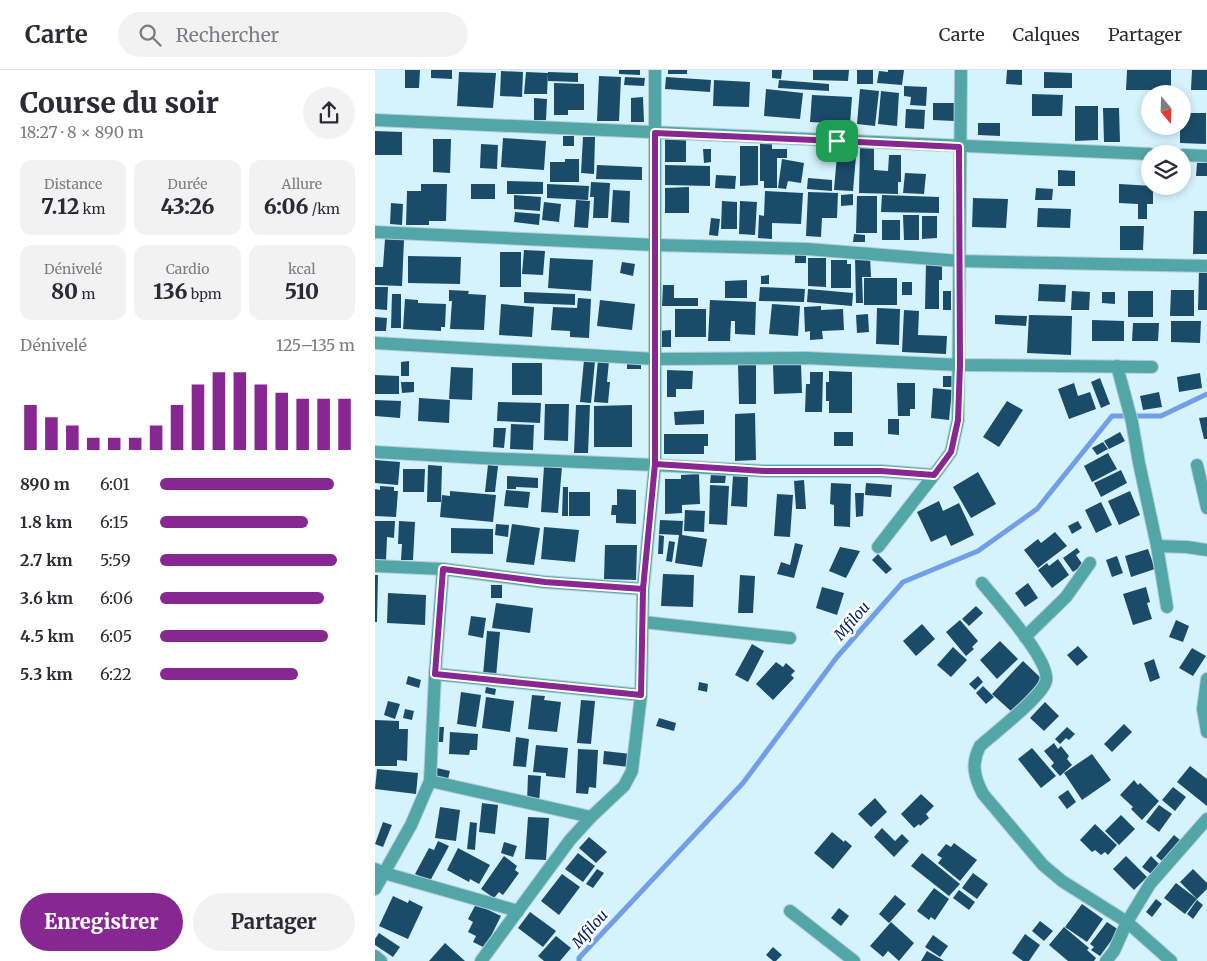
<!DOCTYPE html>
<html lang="fr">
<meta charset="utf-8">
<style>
:root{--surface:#fff;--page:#f2f2f3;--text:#2b2b33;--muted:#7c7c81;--line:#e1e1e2;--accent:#872791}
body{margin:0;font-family:Merriweather,serif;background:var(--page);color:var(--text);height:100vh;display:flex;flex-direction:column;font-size:19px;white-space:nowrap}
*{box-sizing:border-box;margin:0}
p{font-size:16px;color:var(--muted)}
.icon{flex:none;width:28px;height:28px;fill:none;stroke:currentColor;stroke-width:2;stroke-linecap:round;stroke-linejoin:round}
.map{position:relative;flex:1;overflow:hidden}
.sheet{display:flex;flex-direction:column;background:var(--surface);width:375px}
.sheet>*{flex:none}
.needle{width:32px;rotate:161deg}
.fabs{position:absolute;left:766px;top:15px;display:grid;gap:10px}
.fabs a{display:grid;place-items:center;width:50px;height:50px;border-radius:50%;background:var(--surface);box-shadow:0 2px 8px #0003;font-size:25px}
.pin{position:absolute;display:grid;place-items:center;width:42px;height:42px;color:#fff;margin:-21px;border-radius:10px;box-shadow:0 2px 8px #0006}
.round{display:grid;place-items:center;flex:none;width:52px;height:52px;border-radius:26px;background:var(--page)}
.headline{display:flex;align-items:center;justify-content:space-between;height:85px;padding:0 20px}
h1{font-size:28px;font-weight:800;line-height:38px}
.stats{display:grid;grid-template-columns:repeat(3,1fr);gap:8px;height:85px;padding:5px 20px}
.stats div{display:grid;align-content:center;border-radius:12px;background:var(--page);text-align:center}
.stats b{font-size:21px;font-weight:800}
.stats small{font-size:14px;font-weight:400}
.stats p{font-size:14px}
.chart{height:140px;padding:10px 20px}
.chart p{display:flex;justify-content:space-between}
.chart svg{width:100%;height:90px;margin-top:5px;stroke:var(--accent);stroke-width:6}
.primary-button{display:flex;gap:10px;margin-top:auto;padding:10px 20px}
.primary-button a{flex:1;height:58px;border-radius:30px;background:var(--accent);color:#fff;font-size:20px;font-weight:800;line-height:58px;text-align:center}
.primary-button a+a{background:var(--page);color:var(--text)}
ul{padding:0 20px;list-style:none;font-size:16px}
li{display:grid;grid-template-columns:80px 60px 1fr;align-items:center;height:38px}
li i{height:12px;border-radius:6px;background:var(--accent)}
header{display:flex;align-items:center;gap:30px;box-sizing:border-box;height:70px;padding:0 25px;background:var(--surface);border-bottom:1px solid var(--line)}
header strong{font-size:24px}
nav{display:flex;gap:28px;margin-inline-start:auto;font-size:18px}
.search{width:350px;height:45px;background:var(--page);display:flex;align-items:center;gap:12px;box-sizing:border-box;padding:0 18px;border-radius:28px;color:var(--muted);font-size:19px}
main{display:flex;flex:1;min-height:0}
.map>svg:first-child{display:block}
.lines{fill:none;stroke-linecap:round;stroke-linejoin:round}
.stream{stroke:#729ee8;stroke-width:5}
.building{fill:#1a4b68}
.minor-casing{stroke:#b4ced6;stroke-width:14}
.minor{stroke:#53a6a7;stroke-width:12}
.route-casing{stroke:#fff;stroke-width:10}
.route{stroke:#872791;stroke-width:6}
.labels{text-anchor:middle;stroke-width:5;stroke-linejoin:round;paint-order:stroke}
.water-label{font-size:15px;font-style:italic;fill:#002362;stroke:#fff}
</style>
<header>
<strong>Carte</strong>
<div class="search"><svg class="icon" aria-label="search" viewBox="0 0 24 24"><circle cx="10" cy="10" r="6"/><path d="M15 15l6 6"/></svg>Rechercher</div>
<nav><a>Carte</a><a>Calques</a><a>Partager</a></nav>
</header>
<main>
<section class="sheet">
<div class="headline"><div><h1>Course du soir</h1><p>18:27 · 8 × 890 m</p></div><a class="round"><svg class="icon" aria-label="share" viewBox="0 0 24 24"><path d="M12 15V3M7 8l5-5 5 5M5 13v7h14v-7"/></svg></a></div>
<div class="stats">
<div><p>Distance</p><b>7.12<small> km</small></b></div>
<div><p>Durée</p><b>43:26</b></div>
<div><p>Allure</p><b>6:06<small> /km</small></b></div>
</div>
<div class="stats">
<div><p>Dénivelé</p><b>80<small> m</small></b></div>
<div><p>Cardio</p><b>136<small> bpm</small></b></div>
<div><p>kcal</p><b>510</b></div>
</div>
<div class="chart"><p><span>Dénivelé</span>125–135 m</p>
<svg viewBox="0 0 160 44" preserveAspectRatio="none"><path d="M5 44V22M15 44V28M25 44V32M35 44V38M45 44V38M55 44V38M65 44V32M75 44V22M85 44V12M95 44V6M105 44V6M115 44V12M125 44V16M135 44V19M145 44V19M155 44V19"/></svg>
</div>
<ul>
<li><b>890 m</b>6:01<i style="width:89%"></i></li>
<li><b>1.8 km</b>6:15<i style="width:76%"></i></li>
<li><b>2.7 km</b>5:59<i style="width:91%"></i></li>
<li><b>3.6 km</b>6:06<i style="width:84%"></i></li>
<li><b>4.5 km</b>6:05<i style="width:86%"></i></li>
<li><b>5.3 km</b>6:22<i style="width:71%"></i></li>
</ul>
<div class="primary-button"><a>Enregistrer</a><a>Partager</a></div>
</section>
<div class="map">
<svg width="832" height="891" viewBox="0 0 832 891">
<rect width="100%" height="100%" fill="#d5f3fc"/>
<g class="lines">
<polyline class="stream" points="204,891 204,888 368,713 462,587 528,512 603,481 662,439 737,346 786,346 832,324"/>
</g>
<g class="building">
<polygon points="30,0 45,0 44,18 30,18"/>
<polygon points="56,0 77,0 77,9 56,8"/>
<polygon points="244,0 265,0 265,5 244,4"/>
<rect x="293" y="0" width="19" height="4"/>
<polygon points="397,0 407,0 406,9 397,8"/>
<polygon points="438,0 474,0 473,11 438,10"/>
<rect x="482" y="0" width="16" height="14"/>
<polygon points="513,0 529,0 527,15 502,13 504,1 513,2"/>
<polygon points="632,0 647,0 647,15 631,14"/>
<polygon points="752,0 796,0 796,20 751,20"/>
<polygon points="817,0 832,0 832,20 816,20"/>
<polygon points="126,1 148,2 147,27 125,26"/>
<polygon points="84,2 121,3 118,38 82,36"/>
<polygon points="151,2 173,3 172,24 149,24"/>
<polygon points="173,2 203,3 203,12 173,11"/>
<polygon points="669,2 697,3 697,18 669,18"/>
<polygon points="224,6 246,7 244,51 222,51"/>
<polygon points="250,7 270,8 269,16 249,15"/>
<polygon points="291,7 336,10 335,22 290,19"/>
<polygon points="339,10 375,12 374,37 338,36"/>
<polygon points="404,10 454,14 454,21 403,18"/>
<polygon points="179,13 209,14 209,40 193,40 193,45 179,45"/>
<polygon points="529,16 552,17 551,36 535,35 536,27 529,26"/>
<polygon points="391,19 428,23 425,49 389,46"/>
<polygon points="485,19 504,21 500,56 482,54"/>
<polygon points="506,21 524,23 522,56 503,54"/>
<polygon points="657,24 688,25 687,46 657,46"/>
<polygon points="437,25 477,27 475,54 435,52"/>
<polygon points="268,27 269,52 256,52 256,28"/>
<polygon points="159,28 172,29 171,50 159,50"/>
<polygon points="558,33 579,33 579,51 558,50"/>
<polygon points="700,36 723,36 723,70 700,71"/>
<polygon points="728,38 744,38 745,72 729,72"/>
<polygon points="531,39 550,40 549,59 530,58"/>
<polygon points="808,43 831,43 831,74 805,73 805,56 808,56"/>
<polygon points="603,53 625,53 625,66 603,65"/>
<polygon points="0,61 27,62 27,85 0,85"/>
<rect x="188" y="66" width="11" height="10"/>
<polygon points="208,67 220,67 219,104 206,103"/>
<polygon points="128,68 171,71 169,100 126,97"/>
<polygon points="58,69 76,69 75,103 58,102"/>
<rect x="290" y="69" width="21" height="23"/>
<polygon points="385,73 397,73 397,79 412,79 412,88 402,88 402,118 389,118 389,111 385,111"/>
<polygon points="106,74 123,75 122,99 105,98"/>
<polygon points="365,76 383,76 383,115 365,116"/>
<polygon points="485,78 499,78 499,100 513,101 514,85 526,85 526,112 523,112 523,124 484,123"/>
<polygon points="328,79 336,79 336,92 329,93"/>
<polygon points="462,85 481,86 478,121 459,120"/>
<polygon points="190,89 204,89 204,112 175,112 175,92 190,92"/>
<polygon points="407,89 429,93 426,113 413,111 411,119 403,118"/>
<polygon points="822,93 832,93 832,106 821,106"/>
<polygon points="222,95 267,97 267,110 221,109"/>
<polygon points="290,95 335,96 335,116 290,115"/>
<polygon points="683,100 700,101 700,116 683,116"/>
<polygon points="530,103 551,104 549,124 528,123"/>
<polygon points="341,105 361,106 360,119 340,118"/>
<polygon points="433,108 457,110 457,121 432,119"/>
<polygon points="132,111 168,112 168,124 132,124"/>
<polygon points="216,112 235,113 233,148 218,148 219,127 215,127"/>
<polygon points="46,114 72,114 71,151 54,151 54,155 31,155 32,121 46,121"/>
<rect x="96" y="114" width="24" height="15"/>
<polygon points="172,114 214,116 213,130 172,128"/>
<polygon points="744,114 778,116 778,134 772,134 772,149 763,149 763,134 744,133"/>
<polygon points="314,117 314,143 290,143 290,118"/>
<polygon points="661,118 678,119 677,130 660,130"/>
<polygon points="238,120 255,121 254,153 236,152"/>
<polygon points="390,121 428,123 426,154 397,153 397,169 383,168 384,145 389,146"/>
<polygon points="433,122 463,123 462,148 447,148 446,167 431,166"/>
<polygon points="478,124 478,135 466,136 466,125"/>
<polygon points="139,125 166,127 165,141 139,139"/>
<polygon points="507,125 564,127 564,143 506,142"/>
<polygon points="482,126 502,126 502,163 481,163"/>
<polygon points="598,128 633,129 631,158 597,157"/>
<polygon points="201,130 215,131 213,158 199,157"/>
<polygon points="347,131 362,132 362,159 346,159"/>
<polygon points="365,131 382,132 380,165 364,164"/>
<polygon points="169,132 186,134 184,152 167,150"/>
<polygon points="16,133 28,134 27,155 15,154"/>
<polygon points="663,138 696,139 695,158 662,157"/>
<polygon points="819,141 832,141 832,184 818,184"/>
<polygon points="140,142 165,144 164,155 139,152"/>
<polygon points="528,145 544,145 544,170 529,170"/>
<polygon points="547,146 562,146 562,168 547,169"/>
<polygon points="336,148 345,149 343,166 334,165"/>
<rect x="507" y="150" width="18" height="20"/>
<polygon points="745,156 769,156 768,180 745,180"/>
<polygon points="479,164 490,165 490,172 478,172"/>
<polygon points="10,169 29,170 27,216 0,215 0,197 8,197"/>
<polygon points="149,180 170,181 168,205 147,204"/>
<rect x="125" y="182" width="21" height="35"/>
<polygon points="420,184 431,185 431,193 420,193"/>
<polygon points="33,186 86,187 85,214 33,213"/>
<polygon points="495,186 496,207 487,207 488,233 481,233 480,187"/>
<polygon points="175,188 218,190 216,221 173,218"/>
<polygon points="433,188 451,188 451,217 433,216"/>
<polygon points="456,190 472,190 472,194 476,194 476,218 456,218"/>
<polygon points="247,192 260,194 258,206 245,203"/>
<polygon points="551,193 567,193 567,210 564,210 564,239 550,239"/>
<polygon points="824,200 832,200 832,240 823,240"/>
<polygon points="394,205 394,214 386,214 386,206"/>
<rect x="489" y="208" width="33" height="27"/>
<polygon points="372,210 372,228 350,228 350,211"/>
<rect x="527" y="212" width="10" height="13"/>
<polygon points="664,214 691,215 690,232 663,231"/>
<polygon points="288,215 299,215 299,228 323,228 323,236 287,236"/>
<polygon points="0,217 13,217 12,240 0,239"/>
<polygon points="385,217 430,219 429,232 384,231"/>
<polygon points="433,219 478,223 477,236 432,232"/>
<polygon points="74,220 94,221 93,224 111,225 109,260 75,259 77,231 74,231"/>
<polygon points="796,220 819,220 819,246 795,246"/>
<rect x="568" y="221" width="8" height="19"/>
<polygon points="697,221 715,222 714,240 696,240"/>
<rect x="753" y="221" width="25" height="26"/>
<polygon points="149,222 200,224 200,235 149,233"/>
<polygon points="727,222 740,222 740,234 727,233"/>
<polygon points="17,224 26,224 26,258 16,258"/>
<polygon points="203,228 216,229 214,268 195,267 195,261 176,260 178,237 202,238"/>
<polygon points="30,229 43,230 43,233 71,234 70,257 66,257 66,261 28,259"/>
<polygon points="225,230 260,234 257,260 222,256"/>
<polygon points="335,230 381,232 380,265 360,264 360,251 356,251 355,271 333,271"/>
<polygon points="126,234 159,237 157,267 124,265"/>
<polygon points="397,234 425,236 423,266 394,264"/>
<polygon points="446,236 446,240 468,239 469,260 447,261 448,269 435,270 435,261 430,262 429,237"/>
<polygon points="502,238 525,239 524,275 501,274"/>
<rect x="300" y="239" width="31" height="28"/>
<polygon points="529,240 544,241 543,265 572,266 571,284 527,282"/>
<polygon points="493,244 494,262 482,263 481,245"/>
<polygon points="620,245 652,246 651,256 620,254"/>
<polygon points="654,245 697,246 696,285 652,283"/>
<polygon points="0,247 12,248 11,261 0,261"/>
<polygon points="717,250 749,251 749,271 717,271"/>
<polygon points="796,251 826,251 825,273 796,272"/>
<polygon points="758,253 784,253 783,271 757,271"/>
<polygon points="296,260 296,277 284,277 283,261"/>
<polygon points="209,290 220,291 216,333 205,332"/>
<polygon points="223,290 234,291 232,312 235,312 233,333 219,332"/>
<rect x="252" y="290" width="14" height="9"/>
<polygon points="34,291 34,306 26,306 26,292"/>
<rect x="137" y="293" width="30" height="32"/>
<polygon points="426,294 427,323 399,324 398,295"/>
<polygon points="363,295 381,295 381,334 364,334"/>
<polygon points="76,297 98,298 97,330 74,329"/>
<polygon points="292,300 318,301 317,319 301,319 301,327 292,327"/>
<polygon points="454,301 477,302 477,343 454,343 454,331 451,331 451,312 454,312"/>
<polygon points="435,302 448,302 447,342 430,342 431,314 435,314"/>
<polygon points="825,303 827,318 804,322 802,307"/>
<polygon points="0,305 24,306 24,324 0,324"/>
<rect x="568" y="306" width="10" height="11"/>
<polygon points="725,308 735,334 726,338 716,312"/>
<polygon points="26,312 39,312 39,322 27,323"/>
<polygon points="522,313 540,313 540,339 535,339 535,346 523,346"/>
<polygon points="699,313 703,326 715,322 721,339 694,349 683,319"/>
<polygon points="558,318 577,320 574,350 556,348"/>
<polygon points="784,322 787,337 768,340 765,326"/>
<polygon points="44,328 75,330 74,353 43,351"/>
<polygon points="0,330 26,331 25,348 0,346"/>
<polygon points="632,331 648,340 624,377 608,367"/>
<polygon points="123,332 166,333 165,353 122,351"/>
<polygon points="170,334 194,334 193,371 169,370"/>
<polygon points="201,335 215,335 213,383 199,383"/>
<polygon points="257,335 257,377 219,377 219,336"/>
<polygon points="329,340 329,354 300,355 299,342"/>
<polygon points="380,343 381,390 360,391 360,344"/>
<polygon points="832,347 832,369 829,369 824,348"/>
<polygon points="513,349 524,349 524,365 513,364"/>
<polygon points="136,354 159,355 158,380 135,379"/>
<polygon points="119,358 131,358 129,378 118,377"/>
<rect x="459" y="362" width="19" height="14"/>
<polygon points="745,362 750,371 734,379 729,371"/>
<polygon points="289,364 333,364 333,376 329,376 329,384 289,384"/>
<polygon points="728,372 733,379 722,385 717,378"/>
<polygon points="733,383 742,399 717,412 709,396"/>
<polygon points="0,390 25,392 23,415 0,413"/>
<polygon points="53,395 67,396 66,432 52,432"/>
<polygon points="113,395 123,396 120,422 110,422"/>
<polygon points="169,396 187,397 183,443 166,442"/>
<polygon points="28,399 50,399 49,422 28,422"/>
<polygon points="746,400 752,413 726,427 719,413"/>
<polygon points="603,402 621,434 596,448 578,417"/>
<polygon points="324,404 325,434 307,435 307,443 290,444 290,409 306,409 306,405"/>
<polygon points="336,404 351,405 350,413 335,413"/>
<polygon points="132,406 163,408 163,418 141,417 141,419 132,419"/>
<polygon points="358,406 373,407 372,437 356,436"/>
<polygon points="429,410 431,439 421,439 419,411"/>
<polygon points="456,413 476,414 475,457 459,456 459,435 455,434"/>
<polygon points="491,413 517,415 516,427 490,425"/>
<polygon points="335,415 354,416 352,455 334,454"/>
<polygon points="5,416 19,417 19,421 23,421 21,447 0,446 0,419 5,420"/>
<polygon points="188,417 193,417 193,446 187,446"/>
<polygon points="242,419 261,420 261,454 241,453 241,445 236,445 237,435 242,435"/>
<polygon points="131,420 155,422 153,438 129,436"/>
<polygon points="75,421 121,425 118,452 65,447 67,425 75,426"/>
<polygon points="755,421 765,445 744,455 733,431"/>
<rect x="194" y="422" width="21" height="24"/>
<polygon points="480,423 489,423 488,446 481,447"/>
<polygon points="402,424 418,425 415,467 399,466"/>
<polygon points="564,431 568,441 584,433 599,465 576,476 571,465 556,472 542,442"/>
<polygon points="726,432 737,455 721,463 710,440"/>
<polygon points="310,440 330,441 329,462 309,461"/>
<polygon points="285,450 308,451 307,465 332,469 327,497 300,493 304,465 284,464"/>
<polygon points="0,451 20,451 19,468 12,467 11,490 0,489"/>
<polygon points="24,451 40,452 38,490 26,490 27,474 23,474"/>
<polygon points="703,451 707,458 697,464 693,456"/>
<polygon points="121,454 134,455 133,467 120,465"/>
<polygon points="137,454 165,458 159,495 131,492"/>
<polygon points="169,457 204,460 200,492 166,489"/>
<polygon points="76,458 118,459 118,484 76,483"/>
<polygon points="680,462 692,476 663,498 649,480 663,469 666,473"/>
<polygon points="284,465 289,466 288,484 283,484"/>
<polygon points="294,471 300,472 297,492 291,491"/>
<polygon points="420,473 428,475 419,508 402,504 406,492 415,495"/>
<polygon points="230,475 262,475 261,510 229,509"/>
<polygon points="465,477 485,481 471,508 454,501"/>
<polygon points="702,478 705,482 701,485 708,495 698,502 688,488"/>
<polygon points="773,479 780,499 756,507 750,486"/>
<polygon points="503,484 517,499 511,504 497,490"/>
<polygon points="742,486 748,503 737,507 731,490"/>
<polygon points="683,489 694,505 677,518 663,500 672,493 674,496"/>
<polygon points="288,504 319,505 318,537 286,536"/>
<polygon points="0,505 3,505 2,552 0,552"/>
<polygon points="365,505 380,506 378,543 363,543"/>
<polygon points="653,513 663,528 650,537 640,523"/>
<rect x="116" y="515" width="11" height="13"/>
<polygon points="447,517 469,523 462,545 441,538"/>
<polygon points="771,517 775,532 772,533 777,549 758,555 748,524"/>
<polygon points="13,523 51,525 50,555 12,553"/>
<polygon points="121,533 158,538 155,563 117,558"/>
<polygon points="601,536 608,543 594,556 587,549"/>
<polygon points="96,546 111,548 108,568 93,565"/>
<polygon points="585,550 603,571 597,577 599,579 591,586 571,562"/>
<polygon points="801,550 814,556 808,572 794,567"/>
<polygon points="547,554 560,569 541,586 528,571"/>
<polygon points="112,561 125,562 121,607 108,605"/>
<polygon points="625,571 643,589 622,609 605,590"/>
<polygon points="377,574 389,581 373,612 360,605"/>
<polygon points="703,576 713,587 702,596 692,585"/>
<polygon points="578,577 592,590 576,607 562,595"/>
<polygon points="817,578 831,586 818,606 804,598"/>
<polygon points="779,589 785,608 775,612 769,593"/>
<polygon points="648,591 667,609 637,642 617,624"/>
<polygon points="401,592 408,597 411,593 420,601 416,605 419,608 398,630 381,614"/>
<polygon points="33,606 46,610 44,618 31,614"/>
<polygon points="603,606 608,612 600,620 594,614"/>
<polygon points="324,612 333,614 332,622 323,620"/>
<polygon points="608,616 619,627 611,634 601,623"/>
<polygon points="111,617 121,619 120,625 110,623"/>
<polygon points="86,622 106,625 101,657 82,654"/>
<polygon points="157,625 170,626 169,630 186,632 182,662 153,659"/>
<polygon points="111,627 139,631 135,662 107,658"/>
<polygon points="206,630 220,631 216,674 202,673"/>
<polygon points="13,631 25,634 20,649 9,645"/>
<polygon points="670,632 684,646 669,661 655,648"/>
<polygon points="30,639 39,641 37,650 28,648"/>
<polygon points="284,648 301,653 299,661 281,656"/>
<polygon points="0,650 24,651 24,659 33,659 32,691 22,690 22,696 0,696"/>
<polygon points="749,654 757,662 737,682 729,674"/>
<polygon points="60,657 69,657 68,672 60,672"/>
<polygon points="692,657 700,664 694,670 691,668 685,674 680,669"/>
<polygon points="75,662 103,664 102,680 95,680 94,685 74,684"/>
<polygon points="141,667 154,669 151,697 138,696"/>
<polygon points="679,673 683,679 686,676 694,686 692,689 697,695 685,706 676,696 679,693 669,681"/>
<polygon points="161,675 193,678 190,708 171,706 171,703 158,702"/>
<polygon points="657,678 681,706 666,718 643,689"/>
<polygon points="203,679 223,680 221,718 214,717 213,724 201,723"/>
<polygon points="229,681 256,684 254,697 228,694"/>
<polygon points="717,684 736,710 707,730 689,703"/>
<polygon points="815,696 832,709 832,736 802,712"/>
<polygon points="62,698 75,701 73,709 60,706"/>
<polygon points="2,699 43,703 41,724 0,719"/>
<polygon points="153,705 166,706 164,733 152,732"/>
<polygon points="759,710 763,715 765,713 784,731 767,750 756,739 758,737 745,725"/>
<polygon points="798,717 811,727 800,741 787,730"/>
<polygon points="693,720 701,732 692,739 683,727"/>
<polygon points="546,724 559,736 551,744 554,748 545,756 544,754 539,758 526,744"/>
<polygon points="500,728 512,742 496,757 483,744"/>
<polygon points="107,733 123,735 120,764 104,762"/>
<polygon points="784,735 797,744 784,762 771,752"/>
<polygon points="65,737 85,740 81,771 60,768"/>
<polygon points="746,745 760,759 744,775 730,761"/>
<polygon points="153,747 174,748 171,790 150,789"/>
<polygon points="8,752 17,755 8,777 0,774"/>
<polygon points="95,752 102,753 100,780 92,779"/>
<polygon points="720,754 742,775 733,785 730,782 726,785 720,780 717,782 705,770"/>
<polygon points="507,758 520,771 527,764 534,771 519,787 499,767"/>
<polygon points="457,762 469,772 470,770 477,776 458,799 439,783"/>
<polygon points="799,765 805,770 787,791 781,786"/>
<polygon points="214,767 232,782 221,793 204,778"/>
<polygon points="63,771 74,776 55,811 40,804 54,778 59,780"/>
<polygon points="129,772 142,776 138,787 126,783"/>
<polygon points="579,773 602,790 585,811 563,793 567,788 562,785 571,774 576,777"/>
<polygon points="83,778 115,795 104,814 95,809 94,812 72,800"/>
<polygon points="203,783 220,796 208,812 190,799"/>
<polygon points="547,783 585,814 574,826 536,796"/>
<polygon points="129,786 142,796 140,800 144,803 128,825 124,822 119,828 106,819"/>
<polygon points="751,786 772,807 759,820 738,799"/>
<polygon points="776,786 784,794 776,804 767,797"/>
<polygon points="222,799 229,803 218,818 211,814"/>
<polygon points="818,799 832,813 832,819 822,829 805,812"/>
<polygon points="598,803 613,814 602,829 587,818"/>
<polygon points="187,804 205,817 184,845 166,831"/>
<polygon points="801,813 822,829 810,844 789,828"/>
<polygon points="559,818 574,829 560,850 556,847 554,850 542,841"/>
<polygon points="584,820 600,832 594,840 578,828"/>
<polygon points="520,825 531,834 514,853 504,844"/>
<polygon points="18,826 33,833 34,830 48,837 33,869 4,856"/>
<polygon points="781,829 787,834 777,847 771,842"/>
<polygon points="822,830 828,835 818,849 812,844"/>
<polygon points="101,834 126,846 110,878 98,872 101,866 93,862 98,852 93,849"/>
<polygon points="707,834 728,849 712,872 690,857"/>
<polygon points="464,838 474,846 466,856 456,848"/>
<polygon points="155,842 181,861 168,877 143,858"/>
<polygon points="665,851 678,861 669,871 657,861"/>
<polygon points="516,852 539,873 524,891 513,881 508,887 495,876"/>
<polygon points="732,852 744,860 725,886 716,880 719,877 715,874"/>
<polygon points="689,857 714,878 712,880 721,888 719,891 693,891 674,875"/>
<polygon points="4,863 25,877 18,887 0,875 0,869"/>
<polygon points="650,864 665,875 654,891 648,891 637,883"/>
<polygon points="558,865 573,876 565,887 550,877"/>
<polygon points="181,866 196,878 185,891 169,891 163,886"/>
<polygon points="70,873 90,891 54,891"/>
<polygon points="398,877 407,885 401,891 398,891 391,885"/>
<polygon points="552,881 566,889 569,891 546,891"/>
</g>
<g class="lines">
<g class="minor-casing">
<g id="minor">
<polyline points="0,50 775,84"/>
<polyline points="808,85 832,86"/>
<polyline points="0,162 280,175 432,179 584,191 832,196"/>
<polyline points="0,273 280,289 432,288 585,295 777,297"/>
<polyline points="742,296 757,352 764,393 782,476 792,537"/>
<polyline points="0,382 106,388 280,395 390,401 506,401 559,405 503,477"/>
<polyline points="822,395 832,438"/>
<polyline points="559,405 576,382 583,350 586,0"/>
<polyline points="782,476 812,477 832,480"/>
<polyline points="0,496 68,499 169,512 268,519"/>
<path d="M 607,513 C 621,530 676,591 671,611 C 667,627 619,663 605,676 C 596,693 599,707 608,724 L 668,795 L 687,811 L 752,852 L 796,891"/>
<polyline points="268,552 415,568"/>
<polyline points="650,567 691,527 715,493"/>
<polyline points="60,604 266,625"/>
<polyline points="832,609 828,639 832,662"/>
<polyline points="55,711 216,747"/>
<polyline points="0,799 9,803 143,841"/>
<polyline points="0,819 36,755 55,711 60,604 68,499"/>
<polyline points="415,841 479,891"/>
<polyline points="0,886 6,891"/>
<polyline points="106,891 195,770 216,747 249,716 257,701 266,625 268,519 280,395 280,0"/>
<polyline points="731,891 739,881 752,852 775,814 832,749"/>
</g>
</g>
<use href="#minor" class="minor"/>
</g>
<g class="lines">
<g class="route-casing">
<polyline id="route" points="462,71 280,63 280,394 268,519 170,512 68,499 60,604 266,625 268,519 280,394 390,401 506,401 559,405 576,382 583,350 585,295 584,77 462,71"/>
</g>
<use href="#route" class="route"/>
</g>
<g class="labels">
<g class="water-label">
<text transform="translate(477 551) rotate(-49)" y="5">Mfilou</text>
<text transform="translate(215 859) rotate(-48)" y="5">Mfilou</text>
</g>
</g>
</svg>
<div class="fabs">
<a><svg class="needle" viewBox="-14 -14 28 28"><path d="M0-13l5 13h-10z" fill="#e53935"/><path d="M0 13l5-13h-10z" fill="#7c7c81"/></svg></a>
<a><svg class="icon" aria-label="layers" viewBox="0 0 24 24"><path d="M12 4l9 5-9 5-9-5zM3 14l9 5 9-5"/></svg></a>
</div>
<div class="pin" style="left:462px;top:71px;background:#1e9e55"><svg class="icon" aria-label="arrive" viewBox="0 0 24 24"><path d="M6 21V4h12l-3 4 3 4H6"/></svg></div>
</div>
</main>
